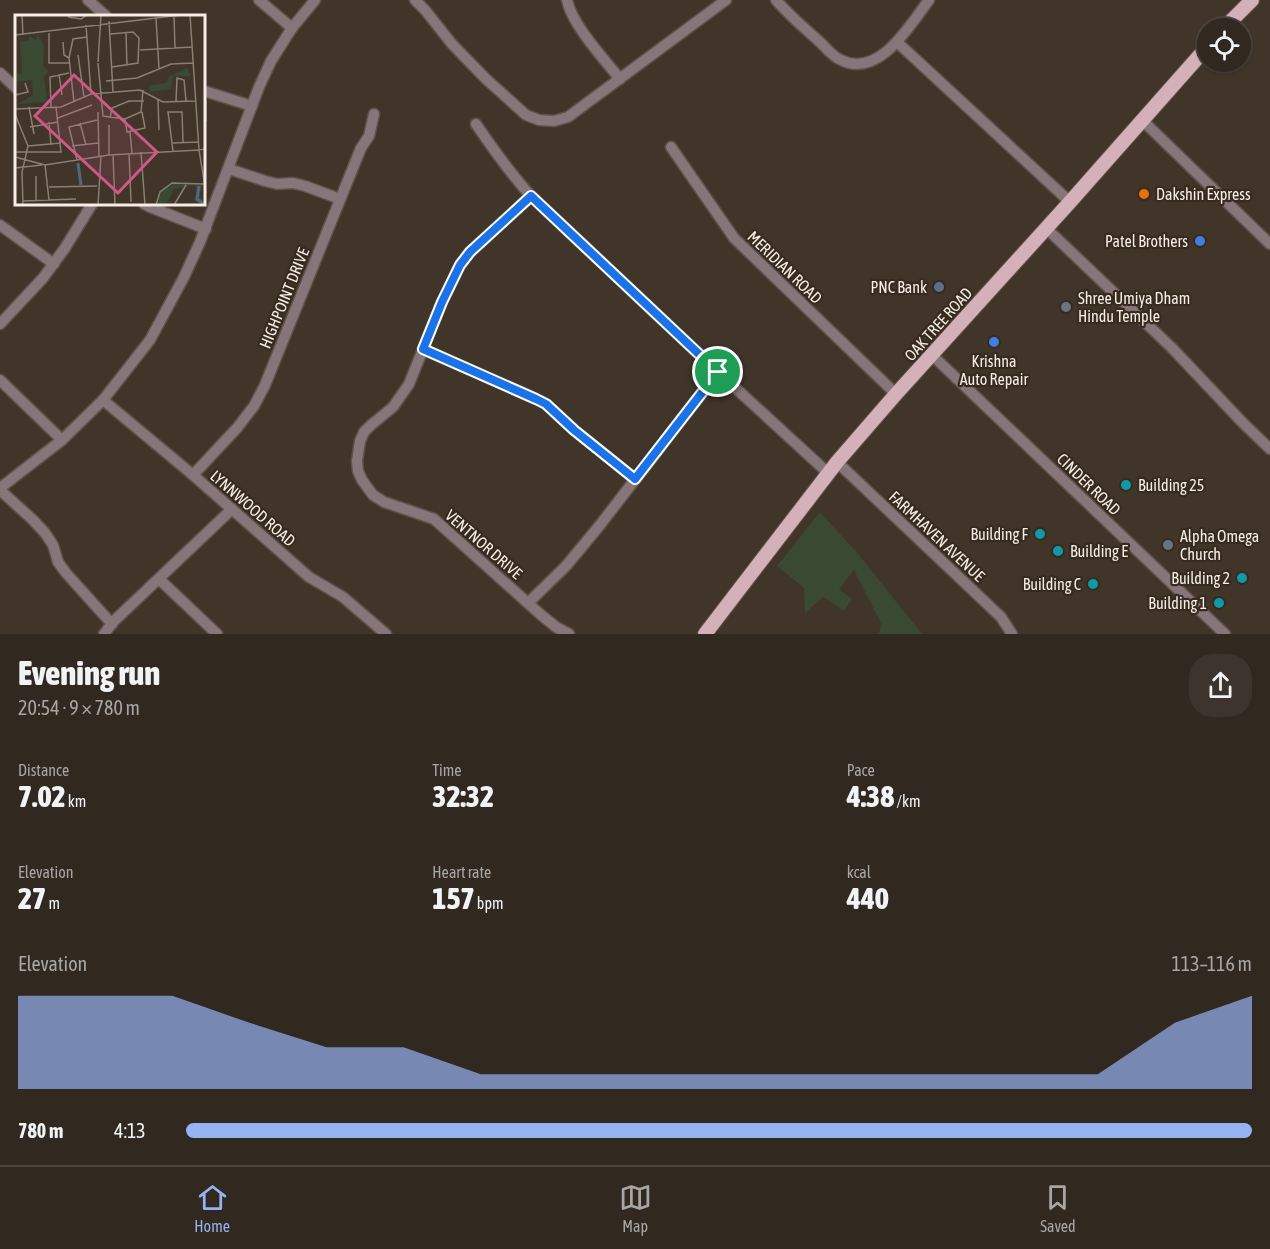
<!DOCTYPE html>
<meta charset="utf-8">
<style>
:root{--surface:#312820;--page:#3d342d;--text:#f1f3f6;--muted:#a8a6a5;--line:#4c443e;--accent:#95b2f1}
body{margin:0;font-family:"Asap Condensed",sans-serif;background:var(--page);color:var(--text);height:100vh;display:flex;flex-direction:column;font-size:22px;white-space:nowrap}
*{box-sizing:border-box;margin:0}
p{font-size:20px;color:var(--muted)}
.icon{flex:none;width:33px;height:33px;fill:none;stroke:currentColor;stroke-width:2;stroke-linecap:round;stroke-linejoin:round}
.map{position:relative;height:634px;overflow:hidden}
.drawer{display:flex;flex-direction:column;background:var(--surface);flex:1}
.drawer>*{flex:none}
.fabs{position:absolute;left:1197px;top:18px;display:grid;gap:12px}
.fabs a{display:grid;place-items:center;width:54px;height:54px;border-radius:50%;background:var(--surface);box-shadow:0 2px 4px #0004,0 0 0 2px var(--line);font-size:30px}
.pin{position:absolute;display:grid;place-items:center;width:51px;height:51px;color:#fff;margin:-26px;border:3px solid #fff;border-radius:50%;box-shadow:0 2px 6px #0007}
.round{display:grid;place-items:center;flex:none;width:63px;height:63px;border-radius:24px;background:var(--page)}
.head{display:flex;align-items:center;justify-content:space-between;height:102px;padding:0 18px}
h1{font-size:33px;font-weight:800;line-height:45px}
.stats{display:grid;grid-template-columns:repeat(3,1fr);gap:9px;height:102px;padding:6px 18px}
.stats div{display:grid;align-content:center}
.stats b{font-size:30px;font-weight:800}
.stats small{font-size:16px;font-weight:400}
.stats p{font-size:16px}
.chart{height:168px;padding:12px 18px}
.chart p{display:flex;justify-content:space-between}
.chart svg{width:100%;height:108px;margin-top:6px;fill:var(--accent);opacity:.7}
ul{padding:0 18px;list-style:none;font-size:20px}
li{display:grid;grid-template-columns:96px 72px 1fr;align-items:center;height:45px}
li i{height:15px;border-radius:8px;background:var(--accent)}
.tabs{display:flex;justify-content:space-around;align-items:center;height:84px;border-top:2px solid var(--line);background:var(--surface);font-size:16px;color:var(--muted)}
.tabs a{display:grid;justify-items:center;gap:3px}
.tabs .on{color:var(--accent)}
.map>svg:first-child{display:block}
.green{fill:#394932}
.lines{fill:none;stroke-linecap:round;stroke-linejoin:round}
.minor-casing{stroke:#5e5248;stroke-width:13}
.major-casing{stroke:#5e5248;stroke-width:16}
.minor{stroke:#867579;stroke-width:10}
.major{stroke:#d4b0b9;stroke-width:14}
.route-casing{stroke:#fff;stroke-width:12}
.route{stroke:#1a73e8;stroke-width:8}
.food-dot{fill:#e8710a;stroke:#372b20;stroke-width:2}
.shop-dot{fill:#3f7fe0;stroke:#372b20;stroke-width:2}
.service-dot{fill:#5c6f8a;stroke:#372b20;stroke-width:2}
.worship-dot{fill:#6b7280;stroke:#372b20;stroke-width:2}
.culture-dot{fill:#0f9aa8;stroke:#372b20;stroke-width:2}
.labels{text-anchor:middle;stroke-width:4.5;stroke-linejoin:round;paint-order:stroke}
.poi-label{font-size:16px;fill:#f5ede6;stroke:#372b20;text-anchor:end}
.street-label{font-size:16px;fill:#f5ede6;stroke:#372b20}
.inset-river{fill:none;stroke:#536581;stroke-width:3}
.inset-road{fill:none;stroke:#897f75;stroke-width:1.5}
.view{fill:#d15885;fill-opacity:0.15;stroke:#d15885;stroke-width:3}
.inset-edge{fill:none;stroke:#f5ede6;stroke-width:3}
</style>
<div class="map">
<svg width="1270" height="634" viewBox="0 0 1270 634">
<rect width="100%" height="100%" fill="#41352a"/>
<polygon class="green" points="820,512 859,555 922,634 879,634 881,623 854,570 839,589 852,599 844,611 823,597 805,613 804,588 777,566"/>
<g class="lines">
<g class="minor-casing">
<g id="minor">
<polyline points="88,0 106,16"/>
<polyline points="259,0 292,28"/>
<polyline points="415,0 425,10 452,44 486,79 526,115 539,120 554,121 568,117 726,0"/>
<path d="M 567,0 C 572,25 604,59 620,79"/>
<path d="M 776,0 C 790,16 805,29 820,42 C 826,48 833,57 841,60 C 879,79 910,25 929,0"/>
<polyline points="897,42 1070,202"/>
<polyline points="0,73 16,88"/>
<polyline points="204,91 252,106"/>
<polyline points="1142,120 1270,244"/>
<path d="M 476,124 C 493,149 510,173 531,196 L 718,372 L 828,473"/>
<polyline points="671,147 734,238 896,394"/>
<polyline points="229,169 265,181 277,184 293,183 305,186 340,199"/>
<polyline points="531,196 470,252 460,265 442,302 409,384 393,407 371,425 364,432 360,441 357,461 358,471 362,480 373,495 384,502 434,519 540,614 556,627 569,634"/>
<polyline points="144,204 150,207 206,229"/>
<polyline points="0,225 54,264"/>
<polyline points="1046,228 1172,348 1242,422 1270,449"/>
<polyline points="0,324 43,278 65,248 92,204"/>
<polyline points="423,349 536,399 546,404 574,430 635,479"/>
<polyline points="932,355 1225,634"/>
<polyline points="0,380 62,440"/>
<polyline points="103,400 193,475 309,577 343,597 386,634"/>
<polyline points="837,462 1001,617 1012,634"/>
<polyline points="193,475 237,428 254,406 265,385 361,148 369,136 374,114"/>
<polyline points="0,488 62,440 103,400 150,340 184,277 200,242 259,87 271,61 292,28 315,0"/>
<polyline points="0,490 33,520 45,533 53,545 58,562 66,573 112,624"/>
<polyline points="159,579 217,634"/>
<polyline points="528,603 566,566 600,525 718,372"/>
<polyline points="104,634 114,621 232,509"/>
</g>
</g>
<g class="major-casing">
<g id="major">
<polyline points="1224,28 1252,0"/>
<polyline points="705,634 837,462 896,394 1070,202 1208,46"/>
</g>
</g>
<use href="#minor" class="minor"/>
<use href="#major" class="major"/>
</g>
<g class="lines">
<g class="route-casing">
<polygon id="route" points="531,196 718,372 635,479 574,430 546,404 536,399 423,349 442,302 460,265 470,252"/>
</g>
<use href="#route" class="route"/>
</g>
<circle class="food-dot" cx="1144" cy="194" r="6"/>
<g class="shop-dot">
<circle cx="1200" cy="241" r="6"/>
<circle cx="994" cy="342" r="6"/>
</g>
<circle class="service-dot" cx="939" cy="287" r="6"/>
<g class="worship-dot">
<circle cx="1066" cy="307" r="6"/>
<circle cx="1168" cy="545" r="6"/>
</g>
<g class="culture-dot">
<circle cx="1126" cy="485" r="6"/>
<circle cx="1040" cy="534" r="6"/>
<circle cx="1058" cy="551" r="6"/>
<circle cx="1242" cy="578" r="6"/>
<circle cx="1093" cy="584" r="6"/>
<circle cx="1219" cy="603" r="6"/>
</g>
<g class="labels">
<g class="poi-label">
<text x="1156" y="200" text-anchor="start">Dakshin Express</text>
<text x="1188" y="247">Patel Brothers</text>
<text x="927" y="293">PNC Bank</text>
<text x="1078" y="304" text-anchor="start">Shree Umiya Dham<tspan x="1078" dy="18">Hindu Temple</tspan></text>
<text x="994" y="367" text-anchor="middle">Krishna<tspan x="994" dy="18">Auto Repair</tspan></text>
<text x="1138" y="491" text-anchor="start">Building 25</text>
<text x="1028" y="540">Building F</text>
<text x="1180" y="542" text-anchor="start">Alpha Omega<tspan x="1180" dy="18">Church</tspan></text>
<text x="1070" y="557" text-anchor="start">Building E</text>
<text x="1230" y="584">Building 2</text>
<text x="1081" y="590">Building C</text>
<text x="1207" y="609">Building 1</text>
</g>
<g class="street-label">
<text transform="translate(785 267) rotate(44)" y="6">MERIDIAN ROAD</text>
<text transform="translate(284 298) rotate(-68)" y="6">HIGHPOINT DRIVE</text>
<text transform="translate(938 324) rotate(-48)" y="6">OAK TREE ROAD</text>
<text transform="translate(1089 484) rotate(44)" y="6">CINDER ROAD</text>
<text transform="translate(253 508) rotate(41)" y="6">LYNNWOOD ROAD</text>
<text transform="translate(937 536) rotate(43)" y="6">FARMHAVEN AVENUE</text>
<text transform="translate(484 544) rotate(41)" y="6">VENTNOR DRIVE</text>
</g>
</g>
<g transform="translate(15 15)">
<rect width="190" height="190" fill="#41352a"/>
<path d="M 22,19 L 29,31 L 28,51 L 34,56 L 29,62 L 32,87 L 3,89 L 18,80 L 17,65 L 0,67 L 0,59 L 7,58 L 5,27 L 14,25 L 14,21 L 21,25 ZM 172,53 L 176,61 L 158,61 L 156,74 L 134,77 L 135,70 L 152,68 L 153,62 ZM 158,168 L 188,170 L 185,179 L 190,190 L 179,186 L 183,175 L 179,170 L 159,174 L 151,190 L 142,190 L 146,177 Z" fill="#394932"/>
<path class="inset-river" d="M 63,148 L 66,170M 184,171 L 182,184 L 190,190"/>
<path class="inset-road" d="M 7,0 L 8,20M 175,0 L 184,135 L 191,134M 159,1 L 160,33M 53,2 L 66,4 L 72,0M 141,3 L 144,54M 94,6 L 98,77M 71,10 L 76,79M 34,18 L 34,48 L 54,48M 111,18 L 112,51M 95,19 L 118,17 L 124,23 L 123,48 L 97,52M 0,20 L 166,0M 48,27 L 49,40 L 54,43M 125,35 L 177,32M 63,40 L 69,82M 83,47 L 86,0M 83,48 L 88,101 L 110,104 L 126,97 L 128,75M 44,59 L 47,80M 91,66 L 122,63 L 156,49 L 178,48M 0,80 L 13,77 L 10,68M 143,85 L 144,115M 191,85 L 191,106M 59,87 L 54,43 L 58,24 L 72,22M 161,87 L 162,63 L 169,65 L 171,86M 14,92 L 19,119M 36,92 L 35,62 L 54,58M 0,94 L 46,92 L 76,79 L 125,75 L 148,87 L 180,86M 83,97 L 84,141M 0,99 L 13,131 L 7,157 L 8,190M 43,103 L 77,90M 95,103 L 97,93 L 114,86 L 129,86M 110,104 L 112,117 L 130,113 L 127,97M 34,107 L 36,130M 65,108 L 71,130M 15,112 L 43,107M 115,117 L 117,138M 158,128 L 183,127M 13,131 L 46,128M 57,131 L 83,128M 158,136 L 153,97 L 167,97 L 168,127M 0,137 L 46,137 L 41,92M 126,137 L 130,190M 114,138 L 116,187M 94,140 L 94,110M 98,140 L 100,189M 0,142 L 30,150 L 94,140 L 184,135 L 191,178M 62,145 L 54,112 L 82,105M 30,150 L 34,185M 0,153 L 27,150M 34,172 L 82,171M 8,186 L 61,184M 21,186 L 21,161M 83,190 L 86,141M 141,190 L 145,177 L 157,168 L 189,169M 159,190 L 171,170"/>
<path class="view" d="M 59,60 L 142,137 L 103,178 L 20,101 Z"/>
<rect width="190" height="190" class="inset-edge"/>
</g>
</svg>
<div class="fabs">
<a><svg class="icon" aria-label="locate" viewBox="0 0 24 24"><circle cx="12" cy="12" r="6"/><path d="M12 2v4M12 18v4M2 12h4M18 12h4"/></svg></a>
</div>
<div class="pin" style="left:718px;top:372px;background:#1e9e55"><svg class="icon" aria-label="arrive" viewBox="0 0 24 24"><path d="M6 21V4h12l-3 4 3 4H6"/></svg></div>
</div>
<section class="drawer">
<div class="head"><div><h1>Evening run</h1><p>20:54 · 9 × 780 m</p></div><a class="round"><svg class="icon" aria-label="share" viewBox="0 0 24 24"><path d="M12 15V3M7 8l5-5 5 5M5 13v7h14v-7"/></svg></a></div>
<div class="stats">
<div><p>Distance</p><b>7.02<small> km</small></b></div>
<div><p>Time</p><b>32:32</b></div>
<div><p>Pace</p><b>4:38<small> /km</small></b></div>
</div>
<div class="stats">
<div><p>Elevation</p><b>27<small> m</small></b></div>
<div><p>Heart rate</p><b>157<small> bpm</small></b></div>
<div><p>kcal</p><b>440</b></div>
</div>
<div class="chart"><p><span>Elevation</span>113–116 m</p>
<svg viewBox="0 0 160 44" preserveAspectRatio="none"><path d="M0 44V6L10 6L20 6L30 17L40 27L50 27L60 38L70 38L80 38L90 38L100 38L110 38L120 38L130 38L140 38L150 17L160 6V44z"/></svg>
</div>
<ul>
<li><b>780 m</b>4:13<i style="width:100%"></i></li>
</ul>
</section>
<nav class="tabs">
<a class="on"><svg class="icon" aria-label="home" viewBox="0 0 24 24"><path d="M3 11l9-7 9 7M6 9v11h12V9"/></svg>Home</a>
<a><svg class="icon" aria-label="map" viewBox="0 0 24 24"><path d="M3 6l6-2 6 2 6-2v14l-6 2-6-2-6 2zM9 4v14M15 6v14"/></svg>Map</a>
<a><svg class="icon" aria-label="saved" viewBox="0 0 24 24"><path d="M7 4h10v16l-5-4-5 4z"/></svg>Saved</a>
</nav>
